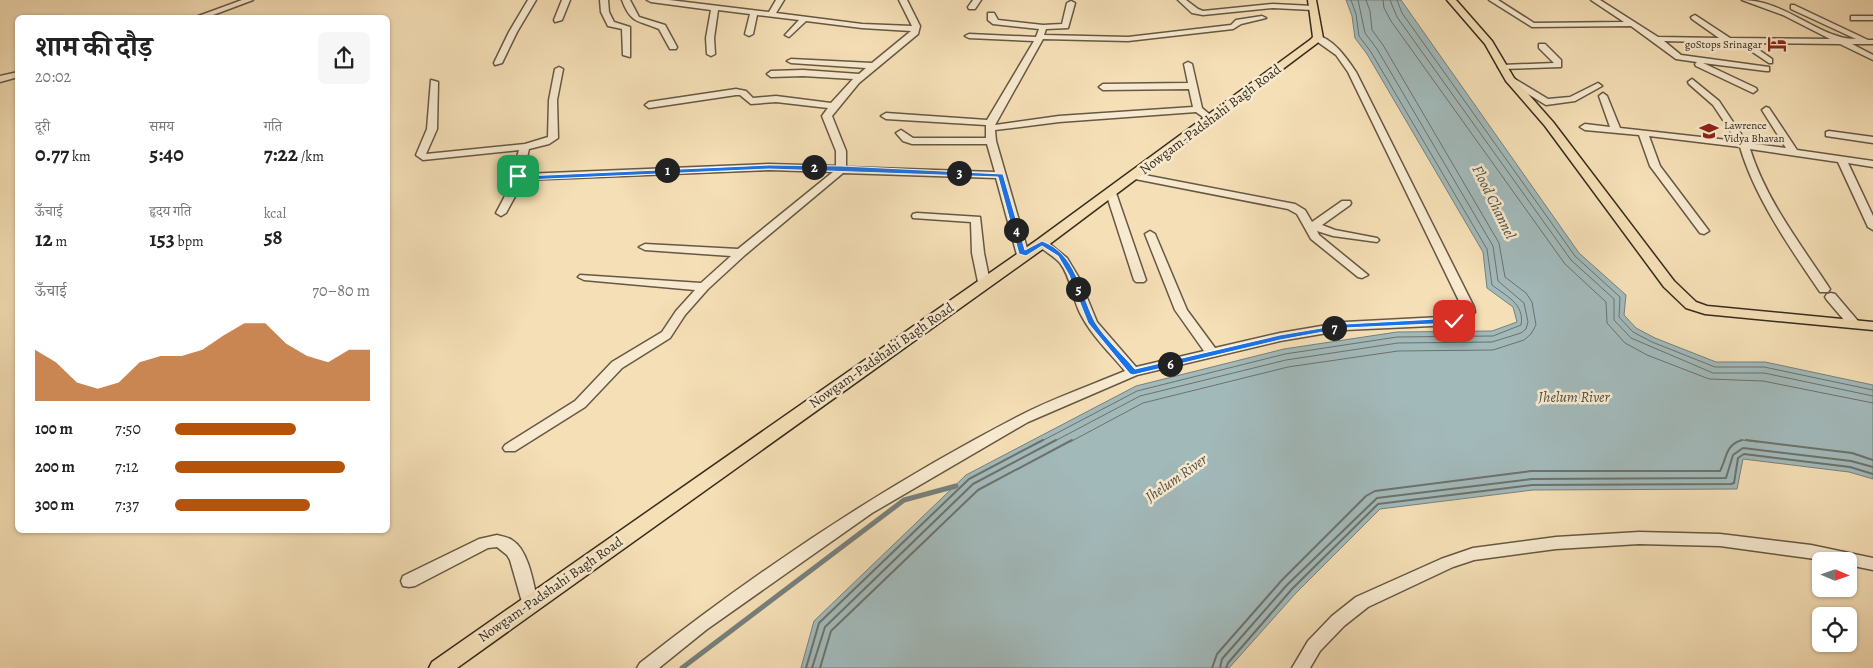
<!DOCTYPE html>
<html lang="hi">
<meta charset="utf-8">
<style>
:root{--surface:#fff;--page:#f6f6f6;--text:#222;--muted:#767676;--accent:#b45309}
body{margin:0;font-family:Alegreya,"Noto Serif Devanagari",serif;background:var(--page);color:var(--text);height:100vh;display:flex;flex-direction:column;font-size:19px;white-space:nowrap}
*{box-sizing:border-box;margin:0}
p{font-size:16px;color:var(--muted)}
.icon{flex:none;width:28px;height:28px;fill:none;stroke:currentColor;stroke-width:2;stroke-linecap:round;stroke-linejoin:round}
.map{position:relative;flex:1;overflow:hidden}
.drawer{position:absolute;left:15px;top:15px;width:375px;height:518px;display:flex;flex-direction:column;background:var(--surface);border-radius:8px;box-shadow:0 1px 4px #0004}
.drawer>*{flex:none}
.needle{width:32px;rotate:92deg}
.tools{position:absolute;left:1812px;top:552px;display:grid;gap:10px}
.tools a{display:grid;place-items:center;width:45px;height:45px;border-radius:8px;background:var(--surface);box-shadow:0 1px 4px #0004;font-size:25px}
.pin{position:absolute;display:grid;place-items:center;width:42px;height:42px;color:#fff;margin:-21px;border-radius:10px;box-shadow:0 2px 8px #0006}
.km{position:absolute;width:25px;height:25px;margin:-12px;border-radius:50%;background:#222;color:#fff;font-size:14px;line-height:25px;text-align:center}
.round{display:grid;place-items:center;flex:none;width:52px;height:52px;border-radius:8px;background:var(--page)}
.overview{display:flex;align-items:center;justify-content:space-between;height:85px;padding:0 20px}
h1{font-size:28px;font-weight:700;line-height:38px}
.figures{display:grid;grid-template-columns:repeat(3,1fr);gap:8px;height:85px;padding:5px 20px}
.figures div{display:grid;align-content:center}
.figures b{font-size:21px;font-weight:700}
.figures small{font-size:14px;font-weight:400}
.figures p{font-size:14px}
.chart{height:140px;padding:10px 20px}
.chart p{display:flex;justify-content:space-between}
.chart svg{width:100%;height:90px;margin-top:5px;fill:var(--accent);opacity:.7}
ul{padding:0 20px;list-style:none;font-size:16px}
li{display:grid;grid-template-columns:80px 60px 1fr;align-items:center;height:38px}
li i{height:12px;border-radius:6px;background:var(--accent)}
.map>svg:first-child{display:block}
.water{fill:#a2b9ba;stroke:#77807b}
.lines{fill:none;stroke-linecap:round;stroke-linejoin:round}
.shore-far1{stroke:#6c726b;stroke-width:1}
.shore{stroke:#6c726b;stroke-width:2}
.stream{stroke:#77807b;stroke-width:5}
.minor-casing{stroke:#665842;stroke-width:3}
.major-casing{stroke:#362b1c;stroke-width:3}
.minor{fill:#f8ead0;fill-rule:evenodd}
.major{fill:#f5dfb6;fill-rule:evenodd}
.route{fill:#1a73e8;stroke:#fff}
.labels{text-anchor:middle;stroke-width:5;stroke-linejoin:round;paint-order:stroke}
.far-poi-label{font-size:11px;fill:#362b1c;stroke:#f8ead0;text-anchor:end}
.street-label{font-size:14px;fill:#362b1c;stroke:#f8ead0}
.water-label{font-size:15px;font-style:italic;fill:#514e44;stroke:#f8ead0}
</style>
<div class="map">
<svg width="1873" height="668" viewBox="0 0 1873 668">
<rect width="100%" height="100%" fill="#f5dfb6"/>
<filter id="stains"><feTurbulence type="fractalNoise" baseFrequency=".004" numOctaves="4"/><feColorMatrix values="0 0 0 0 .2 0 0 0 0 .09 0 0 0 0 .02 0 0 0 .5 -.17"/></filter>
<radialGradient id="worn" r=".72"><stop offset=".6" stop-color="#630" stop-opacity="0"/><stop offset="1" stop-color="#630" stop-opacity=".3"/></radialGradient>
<polygon class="water" points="1346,0 1401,0 1579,253 1626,295 1624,315 1636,328 1655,338 1716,362 1765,362 1873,385 1873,479 1849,472 1743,459 1737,489 1533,490 1380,509 1296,593 1229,668 801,668 814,621 966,475 1136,386 1284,349 1397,332 1492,331 1517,322 1513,307 1487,288 1483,252 1367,54 1355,38 1352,16"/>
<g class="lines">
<g class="shore-far1">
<polyline points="1383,0 1384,8 1391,21 1565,264 1606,302 1607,323 1625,343 1647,355 1709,379 1763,381 1873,403"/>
<polyline points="1390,0 1397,17 1571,260 1614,299 1614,320 1631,338 1713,373 1764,373 1873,396"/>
<polyline points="1397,0 1402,13 1575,256 1620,297 1619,317 1633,332 1652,342 1715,367 1764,367 1873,390"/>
<path d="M 1040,442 L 1137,391 L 1285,354 L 1397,337 L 1493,336 L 1521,325 C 1525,304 1506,296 1492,285 L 1487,249 L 1371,52 L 1359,36 L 1356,14 L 1351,0"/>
<polyline points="1053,442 1140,396 1286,360 1398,343 1492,342 1521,333 1526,329 1528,322 1524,303 1498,281 1493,246 1377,49 1365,33 1358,0"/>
<polyline points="1070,442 1143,403 1288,367 1398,351 1493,350 1524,340 1531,334 1536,325 1532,302 1526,293 1505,277 1499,243 1383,45 1372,30 1370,11 1366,0"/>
<polyline points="1737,442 1743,440 1757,442"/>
</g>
<g class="shore">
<polyline points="1746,440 1852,453 1873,460"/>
<polyline points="806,668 819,623 969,479 1043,440"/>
<polyline points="812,668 825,627 973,484 1056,440"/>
<polyline points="820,668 831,631 978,490 1072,440"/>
<path d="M 1212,668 L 1217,654 L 1282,580 L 1366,496 L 1375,491 L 1531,471 L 1720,471 C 1727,458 1725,445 1742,440"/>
<polyline points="1220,668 1222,659 1287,585 1377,498 1532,479 1726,478 1733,455 1743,448 1851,461 1873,467"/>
<polyline points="1226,668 1228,663 1292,589 1378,504 1532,485 1731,484 1734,483 1738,458 1744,454 1850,467 1873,474"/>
</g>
<polyline class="stream" points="682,668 904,500 956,486"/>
<g class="minor-casing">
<g id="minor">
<polygon points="242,0 253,0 205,18 193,18"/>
<polygon points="528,0 536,0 517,32 502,63 495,65 494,63 509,32"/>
<polygon points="562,0 570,0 562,20 555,22 554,20"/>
<polygon points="600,0 608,0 609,12 614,22 630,27 630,57 623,55 622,29 608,26 601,12"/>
<path d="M 622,0 L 630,0 L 639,17 L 665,25 L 677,47 L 676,49 L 670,49 L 659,29 C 638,20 631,24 622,0 Z"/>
<polygon points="647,0 669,0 769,12 776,0 784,0 776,13 862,24 912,26 899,0 907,0 920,26 918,34 859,83 832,116 846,151 846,167 995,172 987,144 912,144 903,141 896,133 901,130 913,138 986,138 986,125 886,119 881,116 886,113 987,120 1034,41 969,38 965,36 969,34 1036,37 1039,29 993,24 988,20 988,13 994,13 998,20 1043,25 1062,24 1067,3 1071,1 1075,3 1068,28 1046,29 1044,35 1128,37 1231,25 1236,20 1262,16 1266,18 1241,24 1233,29 1128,41 1043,39 995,125 1059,116 1193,107 1189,89 1103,90 1099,87 1103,84 1188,83 1184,64 1188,62 1192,64 1202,108 1215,119 1210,122 1196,112 1059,122 995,130 996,141 1029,255 1023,258 1017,255 996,178 843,173 745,255 708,289 685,315 670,338 622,368 585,407 515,451 505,451 503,448 505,445 575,401 612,362 662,332 676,311 695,290 584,280 578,277 580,275 701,283 731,256 645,250 639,247 645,244 738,249 833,172 769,170 524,180 506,213 501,216 496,213 515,177 512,174 519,150 423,160 416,155 427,129 431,80 438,82 437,129 426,154 525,144 548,137 549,100 555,69 559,67 563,69 557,100 558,138 549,144 529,149 523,174 769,164 836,166 836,151 822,116 828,108 776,102 751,104 740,95 736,95 649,108 645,105 649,102 736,89 746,91 753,98 776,96 831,103 853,79 803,76 771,77 767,74 771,71 803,70 859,74 866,68 791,63 787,61 791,59 872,63 911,31 862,28 806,21 789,37 785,35 799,20 757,15 753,34 749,36 745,34 750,14 718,10 714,38 715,54 711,56 707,54 706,38 711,10 651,2"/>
<polygon points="973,0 981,0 975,9 969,9 968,7"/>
<polygon points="1178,0 1186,0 1198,9 1203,11 1273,4 1313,6 1317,8 1313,10 1273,8 1203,15 1192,13"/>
<path d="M 1489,0 L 1498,0 L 1534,23 L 1624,22 L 1591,0 L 1600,0 L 1658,37 L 1719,38 L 1692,19 L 1691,17 L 1695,15 L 1730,38 L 1830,39 L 1783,15 L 1742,0 C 1786,0 1819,39 1856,39 L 1791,9 L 1791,5 L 1794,5 L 1868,40 L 1873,40 L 1873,44 L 1852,44 L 1873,55 L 1873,60 L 1840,44 L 1749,43 L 1772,59 L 1772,63 L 1769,63 L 1739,43 L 1664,41 L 1681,55 L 1769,67 L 1769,71 L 1766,71 L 1703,63 L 1756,88 L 1757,90 L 1753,93 L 1696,66 L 1695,64 L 1697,62 L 1676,59 L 1631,26 L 1532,27 Z"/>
<rect x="1851" y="16" width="22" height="4"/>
<path d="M 1315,36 C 1331,35 1348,60 1356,72 L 1474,307 L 1475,312 L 1468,322 L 1432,326 L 1345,330 L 1280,341 L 1137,375 L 1028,422 L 872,513 L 706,630 L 659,668 L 637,668 L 640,663 C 758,570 884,486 1017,417 C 1051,399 1089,386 1125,371 C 1109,352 1091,335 1080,313 C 1072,297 1071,277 1060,263 C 1053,255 1043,251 1036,243 L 1038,241 L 1046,241 L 1067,258 L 1079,278 L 1097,322 L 1136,367 L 1204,351 L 1175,310 L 1145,234 L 1150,231 L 1155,234 L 1187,310 L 1215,348 L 1280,333 L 1345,322 L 1460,316 L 1463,312 L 1462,307 L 1348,72 L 1336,55 L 1315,40 Z"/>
<polygon points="1539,44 1545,44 1561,60 1561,67 1502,69 1498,67 1502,65 1554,63 1539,48"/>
<polygon points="18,72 18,77 0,82 0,76"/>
<polygon points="1510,76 1548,99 1570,97 1598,83 1602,86 1575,101 1546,105 1507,81 1507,77"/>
<path d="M 1692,79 L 1719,101 L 1747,143 L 1786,148 L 1762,110 L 1766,107 L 1769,108 L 1797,150 L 1873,161 L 1873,167 L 1848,163 L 1873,216 L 1873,230 L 1868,227 L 1838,162 L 1750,149 C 1766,200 1801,245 1830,289 L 1828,292 L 1820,292 C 1790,248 1755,198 1740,147 L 1649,136 L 1660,166 L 1709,231 L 1704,234 L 1700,233 L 1650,166 L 1639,135 L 1585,130 L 1580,127 L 1585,124 L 1610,127 L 1599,96 L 1603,93 L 1607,96 L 1620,128 L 1737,141 L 1713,105 L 1689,84 L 1688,82 Z"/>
<polygon points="1829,131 1873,137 1873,143 1826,136 1826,132"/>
<polygon points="1134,173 1295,204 1305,210 1312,222 1342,201 1350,201 1351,203 1350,205 1322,225 1335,230 1377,238 1379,240 1377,242 1333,236 1317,231 1319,235 1368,275 1362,278 1358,277 1311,239 1297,214 1288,209 1130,178 1129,176"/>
<polygon points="1111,190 1116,193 1146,280 1144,282 1136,282 1134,280 1106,193"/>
<polygon points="917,213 980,217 984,253 990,282 988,284 980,284 978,282 972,253 971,222 913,218 912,216 913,214"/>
<polygon points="1831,293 1835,294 1858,321 1860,324 1858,327 1850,327 1827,300 1825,297 1827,294"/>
<polygon points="1639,532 1720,534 1811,545 1873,558 1873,570 1849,565 1849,561 1830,561 1720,546 1639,544 1556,549 1474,560 1453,567 1368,607 1344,626 1320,651 1310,668 1292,668 1308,641 1332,616 1356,597 1441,559 1473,548 1556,537"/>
<path d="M 497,535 C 501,536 508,537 512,540 C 529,550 534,586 538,604 L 536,609 L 530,611 L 524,609 L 510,560 L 507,555 L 497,547 L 488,548 L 415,586 L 409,587 L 403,586 L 401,581 L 403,576 L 479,539 Z"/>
</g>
</g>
<g class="major-casing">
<g id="major">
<polygon points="1308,0 1316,0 1323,38 1316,44 1047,246 457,668 429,668 432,662 1037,240 1310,40 1313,37"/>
<polygon points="1447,0 1456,0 1492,41 1514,78 1553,122 1674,281 1696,302 1707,306 1873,322 1873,330 1705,314 1686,308 1664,287 1545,126 1506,81 1485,44"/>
</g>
</g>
<use href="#minor" class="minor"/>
<use href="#major" class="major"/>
</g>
<path class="route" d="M 769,165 L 842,166 L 1003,174 L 1025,250 L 1042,241 C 1077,254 1080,293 1095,322 C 1104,337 1123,355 1135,369 L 1280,335 L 1345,324 L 1454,318 L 1458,321 L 1454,323 L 1345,328 L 1280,340 L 1133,375 L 1130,374 L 1088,323 L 1069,275 L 1058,256 L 1042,246 L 1026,256 L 1019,254 L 998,177 L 769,169 L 525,180 L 514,176 L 518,174 L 525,176 Z"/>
<defs>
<g id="hotel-bare" transform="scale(1.5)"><path d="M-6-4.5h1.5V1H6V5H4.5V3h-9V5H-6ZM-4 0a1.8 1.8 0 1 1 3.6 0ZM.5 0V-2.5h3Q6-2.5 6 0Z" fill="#8f2418" stroke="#f8ead0" stroke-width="2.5" paint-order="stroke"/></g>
<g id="school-bare" transform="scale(1.5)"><path d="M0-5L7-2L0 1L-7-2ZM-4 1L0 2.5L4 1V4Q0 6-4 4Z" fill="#8f2418" stroke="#f8ead0" stroke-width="2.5" paint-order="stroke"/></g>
</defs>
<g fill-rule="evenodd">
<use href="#hotel-bare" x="1777" y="44"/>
<use href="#school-bare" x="1709" y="131"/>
</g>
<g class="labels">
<g class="far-poi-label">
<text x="1762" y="48">goStops Srinagar</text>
<text x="1724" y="129" text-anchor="start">Lawrence<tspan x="1724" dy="13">Vidya Bhavan</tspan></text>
</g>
<g class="street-label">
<text transform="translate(1210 119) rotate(-37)" y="5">Nowgam-Padshahi Bagh Road</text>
<text transform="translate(881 355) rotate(-35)" y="5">Nowgam-Padshahi Bagh Road</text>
<text transform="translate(550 589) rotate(-35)" y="5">Nowgam-Padshahi Bagh Road</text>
</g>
<g class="water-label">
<text transform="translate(1494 202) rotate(64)" y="5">Flood Channel</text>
<text x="1574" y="402">Jhelum River</text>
<text transform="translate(1176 478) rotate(-35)" y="5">Jhelum River</text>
</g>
</g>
<rect width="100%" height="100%" filter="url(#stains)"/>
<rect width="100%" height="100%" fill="url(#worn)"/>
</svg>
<div class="tools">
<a><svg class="needle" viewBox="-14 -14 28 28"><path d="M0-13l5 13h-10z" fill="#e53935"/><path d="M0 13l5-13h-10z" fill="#767676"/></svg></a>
<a><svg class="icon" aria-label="locate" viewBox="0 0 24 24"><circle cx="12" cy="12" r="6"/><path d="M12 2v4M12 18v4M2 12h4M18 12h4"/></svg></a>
</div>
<div class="pin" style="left:518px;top:176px;background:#1e9e55"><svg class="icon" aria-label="arrive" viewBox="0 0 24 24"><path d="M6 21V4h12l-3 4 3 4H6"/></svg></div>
<div class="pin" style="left:1454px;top:321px;background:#d93025"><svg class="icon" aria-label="check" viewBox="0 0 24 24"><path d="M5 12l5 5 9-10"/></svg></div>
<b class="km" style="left:667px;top:170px">1</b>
<b class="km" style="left:814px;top:167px">2</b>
<b class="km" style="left:959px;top:173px">3</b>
<b class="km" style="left:1016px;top:230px">4</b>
<b class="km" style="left:1078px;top:289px">5</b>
<b class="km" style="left:1170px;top:364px">6</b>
<b class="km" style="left:1334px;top:328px">7</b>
<section class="drawer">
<div class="overview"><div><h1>शाम की दौड़</h1><p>20:02</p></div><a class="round"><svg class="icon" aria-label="share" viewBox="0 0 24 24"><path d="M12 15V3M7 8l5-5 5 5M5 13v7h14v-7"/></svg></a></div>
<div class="figures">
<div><p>दूरी</p><b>0.77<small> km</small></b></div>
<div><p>समय</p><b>5:40</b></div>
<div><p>गति</p><b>7:22<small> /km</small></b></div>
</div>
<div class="figures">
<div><p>ऊँचाई</p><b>12<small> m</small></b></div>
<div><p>हृदय गति</p><b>153<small> bpm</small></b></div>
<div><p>kcal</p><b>58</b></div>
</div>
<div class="chart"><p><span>ऊँचाई</span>70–80 m</p>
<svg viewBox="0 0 160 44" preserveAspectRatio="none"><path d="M0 44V19L10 25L20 35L30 38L40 35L50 25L60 22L70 22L80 19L90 12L100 6L110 6L120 16L130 22L140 25L150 19L160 19V44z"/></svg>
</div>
<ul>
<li><b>100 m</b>7:50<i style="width:62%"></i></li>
<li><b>200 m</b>7:12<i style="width:87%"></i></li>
<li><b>300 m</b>7:37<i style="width:69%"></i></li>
</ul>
</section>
</div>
